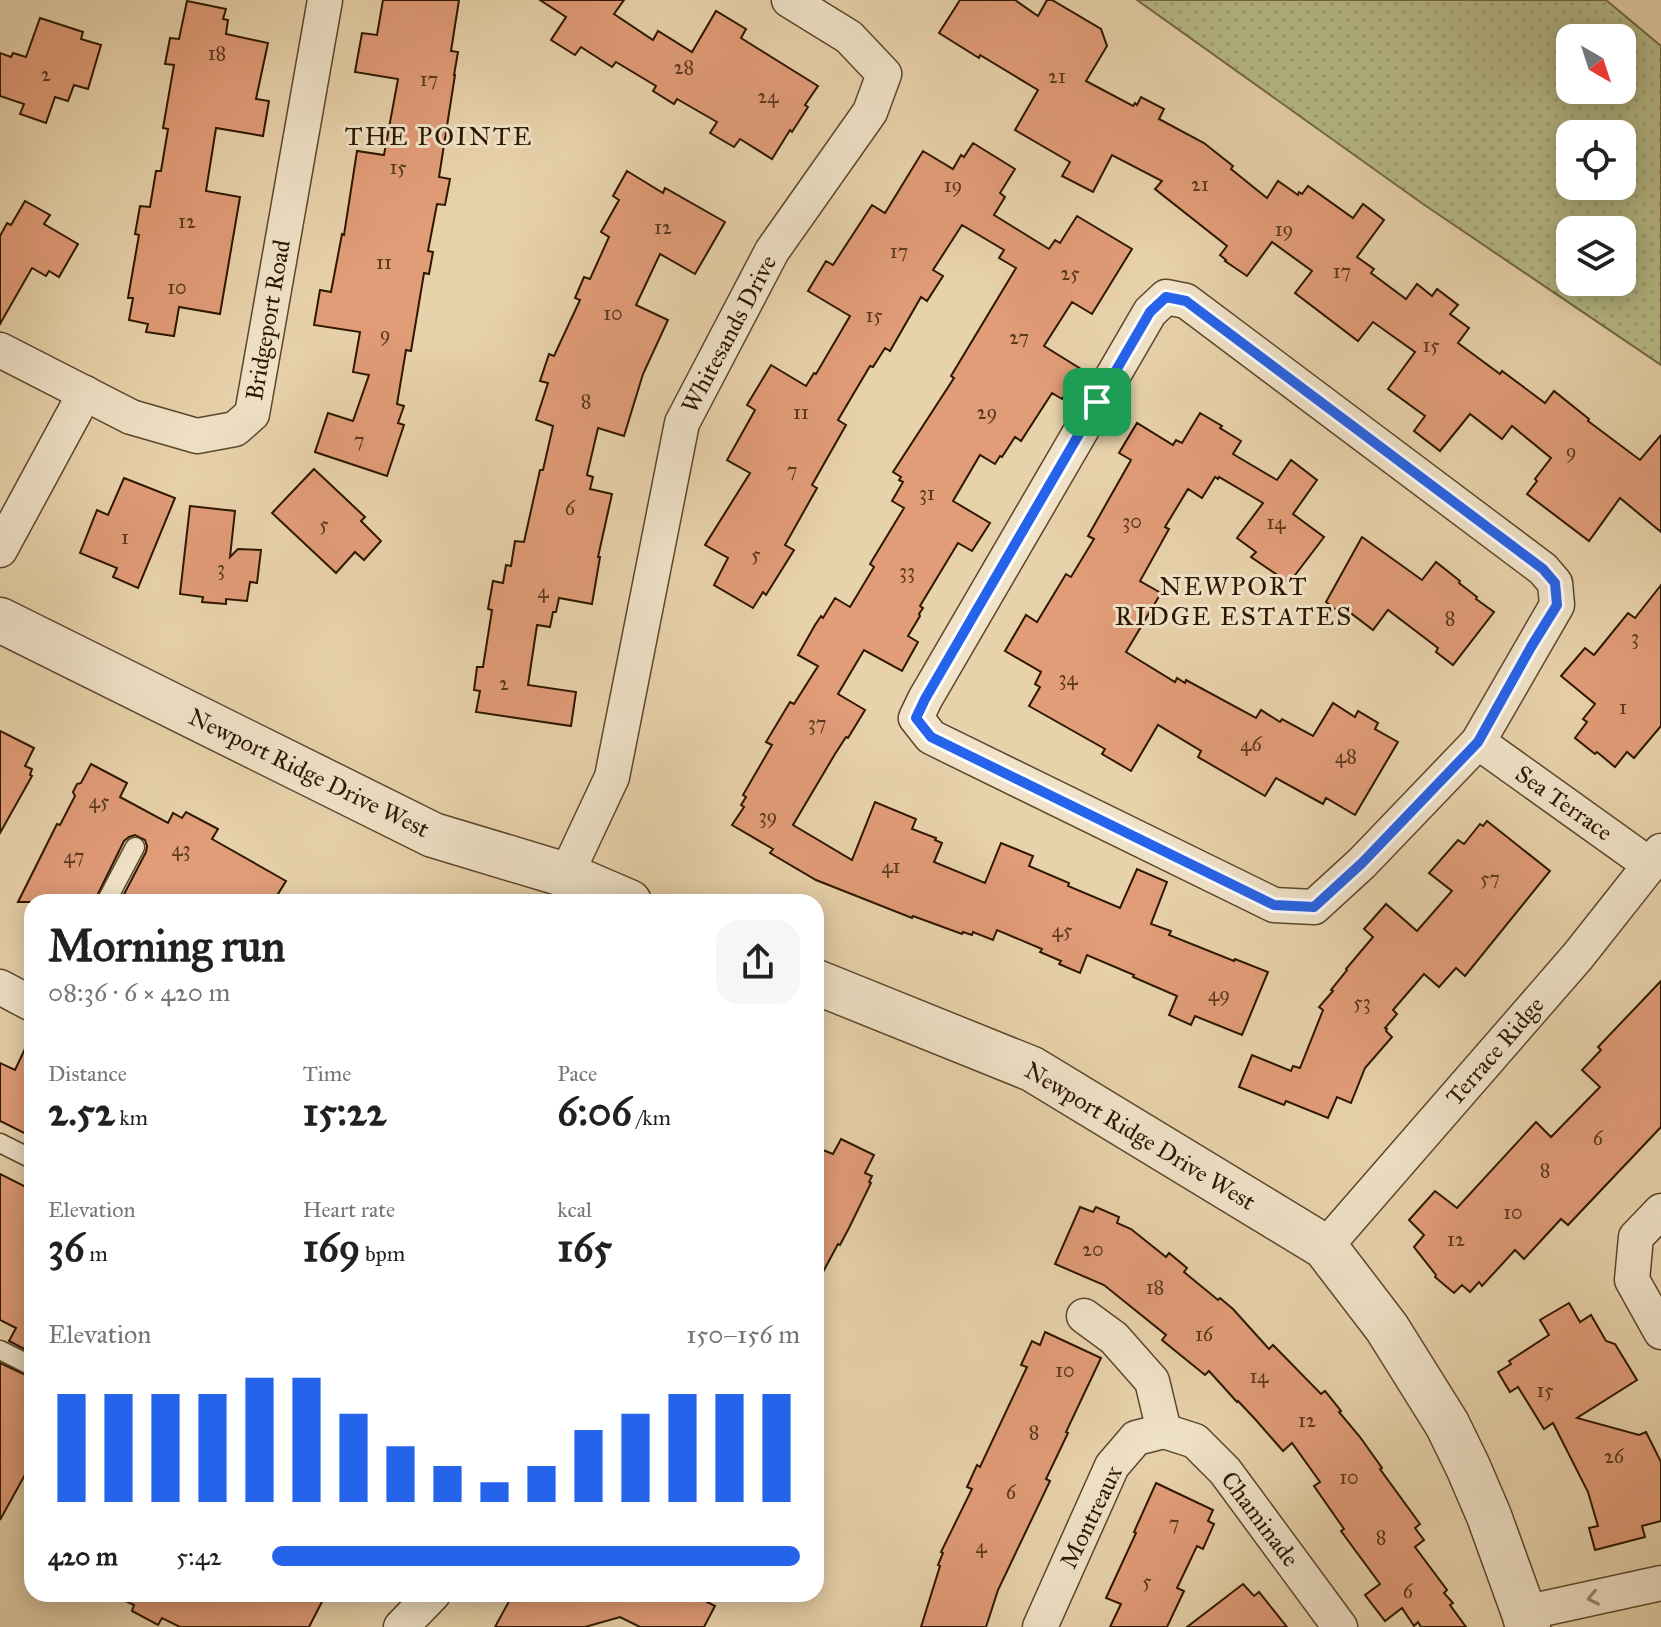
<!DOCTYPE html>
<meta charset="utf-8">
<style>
:root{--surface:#fff;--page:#f6f6f6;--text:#202124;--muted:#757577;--accent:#2563eb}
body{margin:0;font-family:"IM FELL Great Primer",serif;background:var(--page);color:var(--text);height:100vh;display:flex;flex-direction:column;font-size:30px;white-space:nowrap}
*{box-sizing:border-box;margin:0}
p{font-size:26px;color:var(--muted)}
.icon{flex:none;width:44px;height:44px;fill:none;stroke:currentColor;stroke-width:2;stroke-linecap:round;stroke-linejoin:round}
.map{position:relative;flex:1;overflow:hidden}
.drawer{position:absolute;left:24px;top:894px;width:800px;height:708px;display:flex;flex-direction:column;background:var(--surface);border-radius:24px;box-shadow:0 4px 20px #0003}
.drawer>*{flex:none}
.needle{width:52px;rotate:141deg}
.tools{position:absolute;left:1556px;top:24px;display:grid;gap:16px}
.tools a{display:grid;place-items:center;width:80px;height:80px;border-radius:16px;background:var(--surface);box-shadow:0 4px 20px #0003;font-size:40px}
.pin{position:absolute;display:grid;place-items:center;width:68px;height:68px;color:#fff;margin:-34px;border-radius:16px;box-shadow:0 4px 12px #0006}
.round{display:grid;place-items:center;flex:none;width:84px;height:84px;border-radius:24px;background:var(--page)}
.head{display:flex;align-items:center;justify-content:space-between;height:136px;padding:0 24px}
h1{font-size:44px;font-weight:700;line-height:60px}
.stats{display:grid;grid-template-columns:repeat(3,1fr);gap:12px;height:136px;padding:8px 24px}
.stats div{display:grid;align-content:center}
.stats b{font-size:40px;font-weight:700}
.stats small{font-size:22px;font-weight:400}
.stats p{font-size:22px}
.chart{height:224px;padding:16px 24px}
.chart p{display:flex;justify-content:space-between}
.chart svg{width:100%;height:144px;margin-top:8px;stroke:var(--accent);stroke-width:6}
ul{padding:0 24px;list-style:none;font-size:26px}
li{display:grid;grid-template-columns:128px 96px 1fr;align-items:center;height:60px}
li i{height:20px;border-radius:10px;background:var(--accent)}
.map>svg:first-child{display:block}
.grass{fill:url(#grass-dots);stroke:#726944;stroke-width:2;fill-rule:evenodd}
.building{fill:#e19c78;stroke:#2d1700;stroke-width:2}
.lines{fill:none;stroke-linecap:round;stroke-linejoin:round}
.service-casing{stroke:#5c462b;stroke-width:21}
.minor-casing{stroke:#5c462b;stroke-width:37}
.tertiary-casing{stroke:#5c462b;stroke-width:47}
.service{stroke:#f0e2c8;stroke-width:18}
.minor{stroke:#f0e2c8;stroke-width:34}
.tertiary{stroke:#f0e2c8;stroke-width:44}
.oneway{stroke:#98876e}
.route-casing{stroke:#fff;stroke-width:16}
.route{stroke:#2563eb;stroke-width:10}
.labels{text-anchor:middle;stroke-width:6;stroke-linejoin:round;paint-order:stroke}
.number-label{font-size:20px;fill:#5a381e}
.street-label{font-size:24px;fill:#2d1700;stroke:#f0e2c8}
.neighbourhood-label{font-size:26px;letter-spacing:2px;fill:#2d1700;stroke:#f0e2c8}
</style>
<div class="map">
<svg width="1661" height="1627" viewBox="0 0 1661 1627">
<defs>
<pattern id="grass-dots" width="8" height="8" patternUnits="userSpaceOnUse" patternTransform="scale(2)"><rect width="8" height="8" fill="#b7bb88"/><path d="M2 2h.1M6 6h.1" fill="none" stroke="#9ea074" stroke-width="1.8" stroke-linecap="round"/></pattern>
</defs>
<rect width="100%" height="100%" fill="#e8d2ab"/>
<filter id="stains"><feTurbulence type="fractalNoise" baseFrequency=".0025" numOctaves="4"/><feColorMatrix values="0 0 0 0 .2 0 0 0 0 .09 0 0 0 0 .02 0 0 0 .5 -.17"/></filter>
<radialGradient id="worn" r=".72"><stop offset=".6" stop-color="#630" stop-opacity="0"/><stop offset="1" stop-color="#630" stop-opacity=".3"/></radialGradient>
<path class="grass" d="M 1137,0 L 1606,0 L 1661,46 L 1661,365 L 1423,204 ZM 1570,38 L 1622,38 L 1622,90 L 1570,90 ZM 1570,134 L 1622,134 L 1622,186 L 1570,186 ZM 1570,230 L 1622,230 L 1622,282 L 1570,282 Z"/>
<g class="building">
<polygon points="383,0 459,0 451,51 458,52 454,75 455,75 439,177 450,179 445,205 437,204 428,251 433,252 429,274 424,273 411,351 406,350 397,404 404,406 398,423 404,425 387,476 315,452 328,413 353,421 369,375 353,372 360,332 314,325 320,290 331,292 342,234 344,235 357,151 384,155 398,79 355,72 362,33 377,35"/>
<polygon points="540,0 624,0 614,14 653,40 658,31 692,52 716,11 746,29 741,38 818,86 805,105 808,107 792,132 790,130 772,159 740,139 734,147 710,133 717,122 677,99 674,104 653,91 656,86 616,62 612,67 581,47 575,55 551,40 566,17"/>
<polygon points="960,0 1015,0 1038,16 1047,0 1052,0 1101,29 1107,46 1086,81 1133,106 1135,103 1137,105 1141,97 1164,109 1159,119 1204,143 1233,166 1231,169 1267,198 1278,181 1298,195 1299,192 1302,194 1308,186 1353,218 1363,204 1384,220 1357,257 1374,269 1371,273 1406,299 1417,284 1432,296 1437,289 1458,305 1450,314 1469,328 1458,343 1500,374 1502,371 1545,403 1554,391 1589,419 1588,421 1640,460 1661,435 1661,532 1620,498 1589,541 1527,494 1537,481 1535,479 1551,458 1512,426 1502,439 1470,414 1440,451 1414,431 1425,416 1388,389 1415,352 1373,322 1358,341 1295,293 1312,271 1272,242 1247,276 1225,261 1226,260 1220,255 1227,246 1155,189 1162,181 1112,155 1093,192 1062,176 1070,162 1015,130 1038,90 980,55 979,58 939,33"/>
<polygon points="187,1 226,9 223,19 228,20 226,34 268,43 256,99 269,101 263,136 216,128 206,191 240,197 220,314 179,307 174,336 146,332 148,324 129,320 133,298 128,298 139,235 135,234 140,206 150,207 156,171 161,171 168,129 163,128 174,65 165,64 170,38 179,39"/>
<polygon points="40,18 83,32 81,39 101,45 88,89 74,85 68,101 55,97 46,123 20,114 24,104 0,96 0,53 11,57 13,53 26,57"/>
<polygon points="973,143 1015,169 1000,193 1005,197 994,215 1049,249 1055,240 1060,243 1077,216 1132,249 1092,314 1072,302 1044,346 1081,369 1062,399 1052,393 1021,441 1015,437 1002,457 1000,456 995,464 980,455 953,501 990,523 972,551 958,543 920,606 923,608 919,614 920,616 908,636 918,642 902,671 864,650 838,694 865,710 848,738 846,737 835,754 793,825 852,860 875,802 916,819 912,829 936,838 935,840 942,843 934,862 985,883 1001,843 1033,856 1029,866 1069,883 1068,886 1120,908 1137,869 1167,882 1151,924 1171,931 1169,935 1234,961 1235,959 1268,972 1242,1035 1195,1016 1191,1025 1169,1015 1177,996 1133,977 1134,975 1087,955 1080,973 1059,964 1061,961 1040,952 1042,949 997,930 993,940 973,932 972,935 963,932 962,934 913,916 912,918 816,880 770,853 773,849 732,825 744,807 741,805 746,797 743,795 772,745 766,742 790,702 794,704 818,666 798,655 815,625 821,616 823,618 835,598 850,607 874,567 870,564 904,508 892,501 903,482 899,480 901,477 893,472 954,378 951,376 1016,268 999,258 1004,250 962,225 933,270 943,276 927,301 921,297 890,351 885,348 873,367 870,366 838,420 846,425 812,485 817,488 785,545 794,550 766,595 763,592 753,608 714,585 728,558 705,545 750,473 727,460 755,410 747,405 771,365 806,386 814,373 816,374 850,316 808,291 826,261 833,265 872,205 885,213 923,151 953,169 961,155 964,157"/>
<polygon points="627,171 663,193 665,188 725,222 695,274 660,254 636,305 668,320 643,374 624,436 598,428 587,475 593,477 590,489 612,494 598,557 600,557 592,604 559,598 556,612 553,612 550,627 537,625 528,685 576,692 571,726 476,712 480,691 474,690 477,667 483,667 492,610 488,609 493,581 503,583 506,565 511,566 515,541 524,542 540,470 543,470 553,426 536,420 548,383 540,381 549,354 554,356 580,300 575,298 584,277 590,279 609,237 601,232 619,200 613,196"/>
<polygon points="25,201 50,215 44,224 78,244 59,277 49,271 46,276 32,268 0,324 0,236 7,223 11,225"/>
<polygon points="1200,413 1222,426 1220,428 1241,441 1233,454 1277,480 1291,460 1317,480 1293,514 1324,537 1289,583 1251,557 1256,552 1237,538 1263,503 1219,477 1218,479 1215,477 1202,498 1188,489 1165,527 1169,529 1140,581 1161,593 1126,652 1175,682 1177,678 1185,683 1186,680 1256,718 1261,710 1280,722 1282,719 1313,736 1333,703 1355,717 1358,711 1378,723 1375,729 1398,742 1355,815 1326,798 1323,804 1276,778 1265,796 1198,757 1201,751 1158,725 1131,771 1102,754 1105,749 1029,706 1040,687 1035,684 1041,672 1005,651 1026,615 1037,622 1066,574 1071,577 1094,539 1088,536 1131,460 1119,453 1137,423 1173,445 1176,440 1182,443"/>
<polygon points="314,469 365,517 361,521 381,541 364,560 355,552 336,573 272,513"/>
<polygon points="124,478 175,498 138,588 113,577 117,568 80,553 97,510 108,515"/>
<polygon points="190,506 235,511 230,557 238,549 261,550 257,583 250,582 247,601 226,599 226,604 202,602 203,597 180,594"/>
<polygon points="1362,537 1422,580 1436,562 1460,581 1459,583 1477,597 1476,599 1494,612 1453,665 1436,652 1438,648 1388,610 1373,630 1348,611 1344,616 1326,602"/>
<polygon points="1661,585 1661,726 1634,758 1627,752 1615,767 1597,752 1595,754 1575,738 1587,722 1583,719 1595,704 1561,676 1585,648 1594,655 1628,613 1635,618"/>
<polygon points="0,731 34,748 25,766 32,769 30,775 32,776 0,833"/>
<polygon points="91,764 127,783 120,797 168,823 173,813 182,818 186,812 218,829 212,839 286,881 273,902 120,902 146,852 147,846 145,840 135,835 129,837 124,841 94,902 18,902 57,824 60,825 75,796 73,792 77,784 81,783"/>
<polygon points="1487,821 1550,871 1465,976 1456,968 1439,987 1424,974 1393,1010 1397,1014 1385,1028 1387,1029 1386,1031 1392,1037 1365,1068 1351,1103 1337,1097 1328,1118 1286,1101 1284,1105 1239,1087 1252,1055 1291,1071 1293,1066 1300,1068 1323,1010 1319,1007 1333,991 1331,990 1347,970 1346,969 1373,937 1364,929 1386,904 1417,931 1452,891 1429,873 1458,840 1464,844 1480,824 1483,826"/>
<polygon points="1661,981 1661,1127 1568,1225 1561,1219 1524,1259 1515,1250 1482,1286 1479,1282 1470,1292 1462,1285 1454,1293 1435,1277 1436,1275 1414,1247 1424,1235 1409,1220 1435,1191 1457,1208 1536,1122 1551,1137 1600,1087 1582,1070 1601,1050 1598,1047"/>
<polygon points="32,1034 32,1137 0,1121 0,1063 15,1070"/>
<polygon points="841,1139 874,1155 865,1173 872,1176 869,1182 871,1183 849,1228 840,1245 838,1244 816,1285 816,1165 823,1150 833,1154"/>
<polygon points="0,1174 32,1190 32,1353 9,1341 16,1328 0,1320"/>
<polygon points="1080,1207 1093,1212 1096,1207 1119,1217 1117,1223 1131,1229 1166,1257 1169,1253 1187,1268 1184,1272 1218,1300 1220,1298 1233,1309 1269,1349 1273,1345 1321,1394 1325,1391 1341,1411 1339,1412 1360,1437 1382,1468 1380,1469 1420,1524 1415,1528 1424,1540 1415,1547 1447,1590 1444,1593 1453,1603 1450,1605 1466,1627 1421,1627 1418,1622 1414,1626 1402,1608 1385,1621 1365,1595 1380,1584 1341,1531 1344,1529 1314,1486 1320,1482 1292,1443 1283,1451 1255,1419 1238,1401 1237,1402 1209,1371 1205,1375 1162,1340 1166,1335 1104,1285 1055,1264"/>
<polygon points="1569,1303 1580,1322 1591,1315 1606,1341 1615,1344 1637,1380 1577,1418 1639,1435 1646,1432 1661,1462 1661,1521 1642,1526 1645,1537 1595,1550 1589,1528 1598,1526 1588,1492 1553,1423 1544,1429 1518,1387 1510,1392 1498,1372 1511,1364 1509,1361 1549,1335 1540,1320"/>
<polygon points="1045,1332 1101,1358 1066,1432 1068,1433 1046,1479 1050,1481 998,1590 986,1627 921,1627 940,1566 938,1565 943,1553 941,1552 972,1489 967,1487 977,1465 980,1467 1027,1367 1021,1365 1032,1341 1040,1345"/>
<polygon points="0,1363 32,1378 32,1462 0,1520"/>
<polygon points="1156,1483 1213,1510 1208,1521 1214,1524 1203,1549 1197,1546 1177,1588 1184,1591 1167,1627 1110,1627 1121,1604 1106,1598 1136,1533 1134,1532"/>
<polygon points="1243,1584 1254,1596 1259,1592 1287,1627 1187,1627"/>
<polygon points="111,1594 326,1594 309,1627 180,1627 162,1618 158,1625 132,1611 134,1605"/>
<polygon points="513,1594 692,1594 715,1606 704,1627 640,1627 620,1617 585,1627 495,1627"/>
</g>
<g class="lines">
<g class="service-casing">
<g id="service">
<polyline points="106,902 135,847"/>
<polyline points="0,1143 32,1159"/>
<polyline points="0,1350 32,1366"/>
</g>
</g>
<g class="minor-casing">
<g id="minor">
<polygon points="1166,297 1186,301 1543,569 1555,583 1557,605 1478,742 1362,863 1314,907 1274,905 931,737 916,718 925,699 1150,312"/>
<polyline points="0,350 131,417 197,436 235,429 252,414 325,0"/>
<polyline points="0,550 85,393"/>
<polyline points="1478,742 1650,865"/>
<polyline points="566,875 612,777 682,423 772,251 870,112 884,74 849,37 789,0"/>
<polyline points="0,987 32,1004"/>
<polyline points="1661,1211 1636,1237 1632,1280 1661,1332"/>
<polyline points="1325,1247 1578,956 1661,851"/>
<polyline points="1084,1316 1114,1338 1152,1381 1164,1431"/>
<polyline points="1164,1431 1195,1441 1225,1471 1340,1627"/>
<polyline points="1524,1613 1661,1583"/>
<polyline points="401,1627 433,1594"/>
<polyline points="1040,1627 1112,1466 1136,1438 1164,1431"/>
</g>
</g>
<g class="tertiary-casing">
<g id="tertiary">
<polyline points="0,620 433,835 566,875 629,902"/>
<polyline points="816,982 1032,1069 1325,1247 1387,1328 1447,1424 1468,1467 1489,1516 1524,1613 1528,1627"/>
</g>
</g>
<use href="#service" class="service"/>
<use href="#minor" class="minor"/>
<use href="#tertiary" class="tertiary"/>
</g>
<defs><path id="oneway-chevron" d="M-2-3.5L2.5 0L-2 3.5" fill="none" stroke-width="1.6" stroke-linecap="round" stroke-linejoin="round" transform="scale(2)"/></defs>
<use class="oneway" href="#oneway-chevron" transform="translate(1593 1598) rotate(168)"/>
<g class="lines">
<g class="route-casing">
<polygon id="route" points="1166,297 1186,301 1543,569 1555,583 1557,605 1531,647 1478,742 1362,863 1314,907 1274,905 931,737 916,718 925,699 1150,312"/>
</g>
<use href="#route" class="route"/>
</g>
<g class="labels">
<g class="number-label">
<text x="217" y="60">18</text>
<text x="684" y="74">28</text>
<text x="46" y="81">2</text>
<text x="1057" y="83">21</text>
<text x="429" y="86">17</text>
<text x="768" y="103">24</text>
<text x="398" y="174">15</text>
<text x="1200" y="191">21</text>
<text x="953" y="192">19</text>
<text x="187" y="228">12</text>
<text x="663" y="234">12</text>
<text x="1284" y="236">19</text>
<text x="899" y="258">17</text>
<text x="384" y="269">11</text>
<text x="1342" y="278">17</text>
<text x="1070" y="280">25</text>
<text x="177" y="294">10</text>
<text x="613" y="320">10</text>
<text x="874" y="322">15</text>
<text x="385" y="341">9</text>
<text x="1019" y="344">27</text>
<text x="1431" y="352">15</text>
<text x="586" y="408">8</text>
<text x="801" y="419">11</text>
<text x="987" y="419">29</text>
<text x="359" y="447">7</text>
<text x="1571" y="458">9</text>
<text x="792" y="477">7</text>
<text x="927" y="500">31</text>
<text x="570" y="515">6</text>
<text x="1132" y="528">30</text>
<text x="1276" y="529">14</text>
<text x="324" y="531">5</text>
<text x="125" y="544">1</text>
<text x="756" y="561">5</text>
<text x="221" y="575">3</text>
<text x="907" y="578">33</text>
<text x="543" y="598">4</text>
<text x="1450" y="625">8</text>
<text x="1635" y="644">3</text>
<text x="1068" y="685">34</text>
<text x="504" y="690">2</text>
<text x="1623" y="714">1</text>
<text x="817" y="730">37</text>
<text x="1251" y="751">46</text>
<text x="1346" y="763">48</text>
<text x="99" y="808">45</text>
<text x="768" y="823">39</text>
<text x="181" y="856">43</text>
<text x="74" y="863">47</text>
<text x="891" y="873">41</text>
<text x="1490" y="885">57</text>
<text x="1062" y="937">45</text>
<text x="1219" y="1001">49</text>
<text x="1362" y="1009">53</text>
<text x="1598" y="1145">6</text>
<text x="1545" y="1177">8</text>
<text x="1513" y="1219">10</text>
<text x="1456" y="1246">12</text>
<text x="1093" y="1256">20</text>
<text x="1155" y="1294">18</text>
<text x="1204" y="1341">16</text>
<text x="1065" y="1377">10</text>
<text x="1259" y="1383">14</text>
<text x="1545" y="1397">15</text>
<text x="1307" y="1427">12</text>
<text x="1034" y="1439">8</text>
<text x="1614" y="1463">26</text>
<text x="1349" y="1484">10</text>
<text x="1011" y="1499">6</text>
<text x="1174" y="1530">7</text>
<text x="1381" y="1544">8</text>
<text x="981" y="1553">4</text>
<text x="1147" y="1588">5</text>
<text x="1408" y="1598">6</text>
</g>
<g class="street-label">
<text transform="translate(268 320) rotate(-80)" y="8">Bridgeport Road</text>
<text transform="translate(729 334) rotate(-62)" y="8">Whitesands Drive</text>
<text transform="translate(309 773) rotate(26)" y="8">Newport Ridge Drive West</text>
<text transform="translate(1564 803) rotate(35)" y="8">Sea Terrace</text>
<text transform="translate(1495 1051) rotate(-49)" y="8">Terrace Ridge</text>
<text transform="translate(1140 1136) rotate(31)" y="8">Newport Ridge Drive West</text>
<text transform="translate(1091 1517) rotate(-64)" y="8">Montreaux</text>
<text transform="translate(1260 1519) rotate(53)" y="8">Chaminade</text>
</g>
<g class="neighbourhood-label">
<text x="439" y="145">THE POINTE</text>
<text x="1234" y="595">NEWPORT<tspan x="1234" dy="30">RIDGE ESTATES</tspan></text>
</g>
</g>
<rect width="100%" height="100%" filter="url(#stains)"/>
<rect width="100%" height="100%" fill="url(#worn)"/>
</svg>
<div class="tools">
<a><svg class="needle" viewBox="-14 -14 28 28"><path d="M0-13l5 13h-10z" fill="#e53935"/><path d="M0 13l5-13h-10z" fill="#757577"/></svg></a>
<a><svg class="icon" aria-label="locate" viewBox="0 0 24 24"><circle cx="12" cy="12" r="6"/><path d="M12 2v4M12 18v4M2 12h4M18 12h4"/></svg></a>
<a><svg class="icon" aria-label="layers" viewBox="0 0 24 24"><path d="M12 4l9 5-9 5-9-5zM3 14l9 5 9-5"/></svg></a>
</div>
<div class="pin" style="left:1097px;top:402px;background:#1e9e55"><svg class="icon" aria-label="arrive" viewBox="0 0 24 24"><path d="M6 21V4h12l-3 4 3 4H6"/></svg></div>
<section class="drawer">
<div class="head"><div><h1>Morning run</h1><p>08:36 · 6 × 420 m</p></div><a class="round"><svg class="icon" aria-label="share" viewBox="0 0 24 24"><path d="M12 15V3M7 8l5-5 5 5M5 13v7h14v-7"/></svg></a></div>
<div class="stats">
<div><p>Distance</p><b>2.52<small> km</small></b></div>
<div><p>Time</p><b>15:22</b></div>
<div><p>Pace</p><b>6:06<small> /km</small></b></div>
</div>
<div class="stats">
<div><p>Elevation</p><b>36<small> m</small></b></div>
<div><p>Heart rate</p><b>169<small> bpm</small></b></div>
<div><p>kcal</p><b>165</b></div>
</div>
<div class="chart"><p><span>Elevation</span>150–156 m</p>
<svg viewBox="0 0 160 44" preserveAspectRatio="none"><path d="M5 44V11M15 44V11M25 44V11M35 44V11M45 44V6M55 44V6M65 44V17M75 44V27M85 44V33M95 44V38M105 44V33M115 44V22M125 44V17M135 44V11M145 44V11M155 44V11"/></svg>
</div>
<ul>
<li><b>420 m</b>5:42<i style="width:100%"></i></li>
</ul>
</section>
</div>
